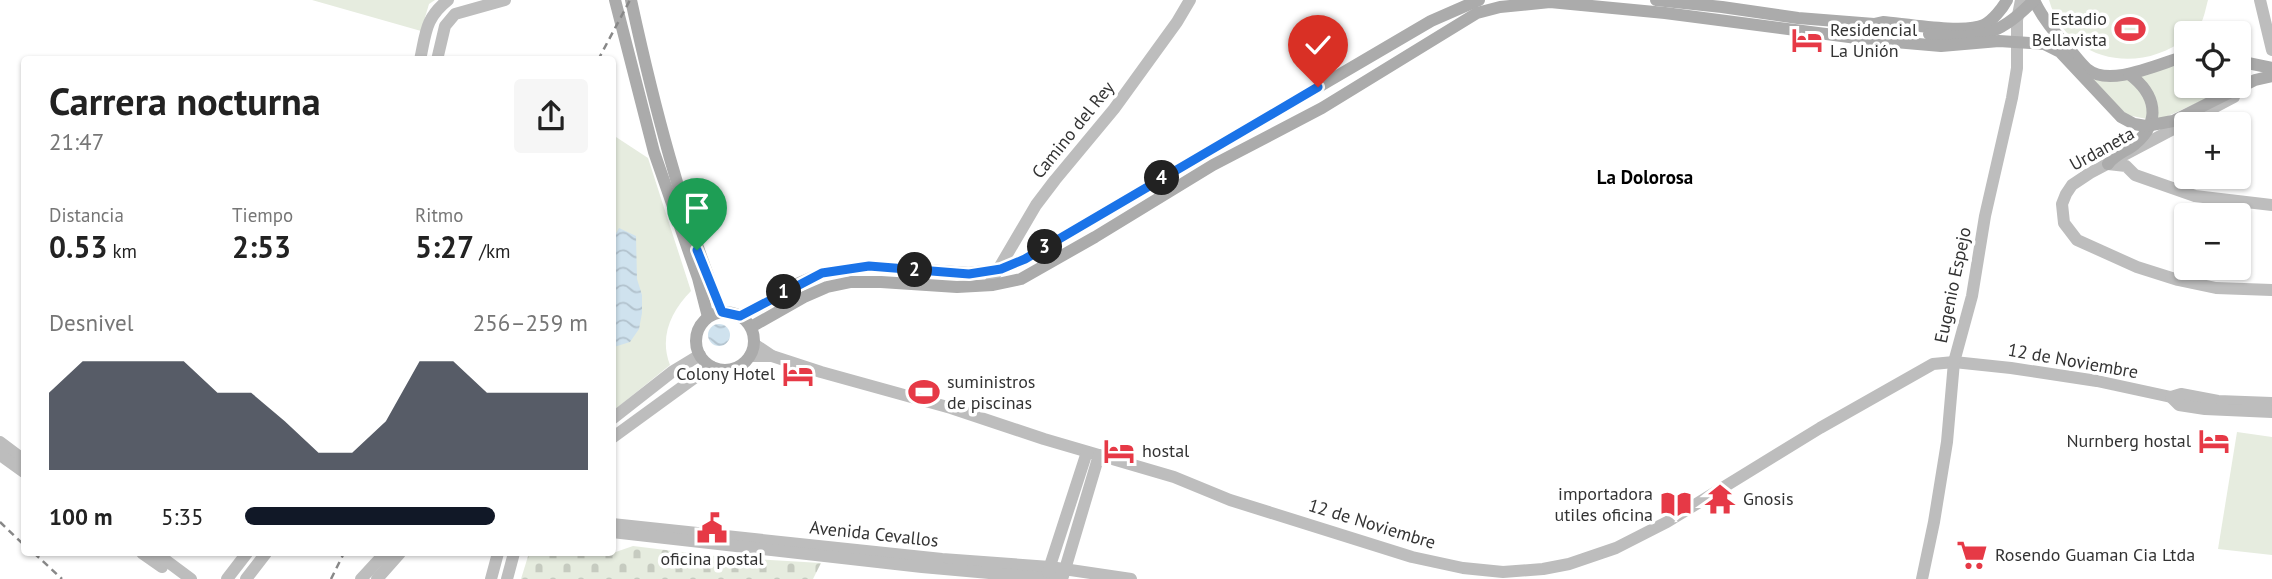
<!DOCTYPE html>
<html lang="es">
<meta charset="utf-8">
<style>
:root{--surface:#fff;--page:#f6f6f6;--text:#222;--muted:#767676;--accent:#111827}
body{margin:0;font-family:"PT Sans",sans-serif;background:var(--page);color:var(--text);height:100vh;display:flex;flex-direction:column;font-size:26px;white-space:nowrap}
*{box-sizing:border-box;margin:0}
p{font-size:23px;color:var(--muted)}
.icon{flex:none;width:38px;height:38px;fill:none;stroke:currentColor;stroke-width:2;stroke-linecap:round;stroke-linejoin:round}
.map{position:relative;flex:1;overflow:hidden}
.drawer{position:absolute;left:21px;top:56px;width:595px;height:500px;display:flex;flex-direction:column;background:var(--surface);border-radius:7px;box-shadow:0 2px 5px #0004}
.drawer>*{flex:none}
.tools{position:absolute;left:2174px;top:21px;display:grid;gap:14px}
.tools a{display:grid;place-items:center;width:77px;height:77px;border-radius:7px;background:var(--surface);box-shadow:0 2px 5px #0004;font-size:35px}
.pin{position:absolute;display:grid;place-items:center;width:60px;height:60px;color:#fff;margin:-72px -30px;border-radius:50% 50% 50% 0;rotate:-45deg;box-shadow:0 0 7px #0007}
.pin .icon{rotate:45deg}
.km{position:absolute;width:35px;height:35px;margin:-18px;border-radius:50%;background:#222;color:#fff;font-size:19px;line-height:35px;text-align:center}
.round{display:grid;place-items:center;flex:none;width:74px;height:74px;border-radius:7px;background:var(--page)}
.head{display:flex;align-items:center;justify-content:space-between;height:119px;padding:0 28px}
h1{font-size:38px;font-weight:700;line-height:52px}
.stats{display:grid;grid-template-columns:repeat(3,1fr);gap:10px;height:119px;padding:7px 28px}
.stats div{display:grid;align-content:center}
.stats b{font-size:30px;font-weight:700}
.stats small{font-size:19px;font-weight:400}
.stats p{font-size:19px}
.chart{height:196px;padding:14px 28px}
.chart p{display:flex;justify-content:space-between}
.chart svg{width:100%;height:126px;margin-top:7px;fill:var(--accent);opacity:.7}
ul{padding:0 28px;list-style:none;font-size:23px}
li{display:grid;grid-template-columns:112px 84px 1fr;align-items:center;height:52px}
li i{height:18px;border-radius:9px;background:var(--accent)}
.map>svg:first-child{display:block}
.cemetery{fill:url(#cemetery-stones)}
.green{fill:#e6ecdf}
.water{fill:url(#water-waves)}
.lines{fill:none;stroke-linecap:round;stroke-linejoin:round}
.secondary{stroke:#bdbdbd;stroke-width:12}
.primary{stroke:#ababab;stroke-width:12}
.rail{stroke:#888;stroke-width:2.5;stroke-dasharray:7 5;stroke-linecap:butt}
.route-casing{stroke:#fff;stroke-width:14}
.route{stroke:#1a73e8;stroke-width:9}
.labels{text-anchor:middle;stroke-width:7;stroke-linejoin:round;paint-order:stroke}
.poi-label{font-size:18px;fill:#333;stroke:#fff;text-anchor:start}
.street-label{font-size:18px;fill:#333;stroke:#fff}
.neighbourhood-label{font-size:19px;font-weight:bold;fill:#000;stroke:#fff}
</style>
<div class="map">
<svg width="2272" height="579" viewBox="0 0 2272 579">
<defs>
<pattern id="cemetery-stones" width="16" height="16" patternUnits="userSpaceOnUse" patternTransform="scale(1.75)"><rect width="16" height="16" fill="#e6ecdf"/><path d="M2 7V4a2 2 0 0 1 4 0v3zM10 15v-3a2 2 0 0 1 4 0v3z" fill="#c6cbc0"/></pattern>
<pattern id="water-waves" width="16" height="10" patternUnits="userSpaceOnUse" patternTransform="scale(1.75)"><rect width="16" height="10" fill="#cfe2ee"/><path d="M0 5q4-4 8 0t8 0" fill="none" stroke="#b2c2cd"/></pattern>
</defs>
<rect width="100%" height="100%" fill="#fff"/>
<polygon class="cemetery" points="633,546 723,557 821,563 813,579 521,579 529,553 607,555"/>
<g class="green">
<polygon points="312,0 435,0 429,4 421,31"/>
<path d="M 2049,0 L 2208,0 C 2204,14 2203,32 2186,33 L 2186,38 C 2139,76 2066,61 2049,0 Z"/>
<polygon points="2186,60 2186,86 2234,86 2157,121 2127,115 2075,61 2111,81"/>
<path d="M 616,137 L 648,158 L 691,291 C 671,311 659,337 670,365 L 613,411 L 612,150 Z"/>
<polygon points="2237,432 2272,437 2272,555 2218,549"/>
</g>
<g class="water">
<polygon points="619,228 636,236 637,279 642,295 642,313 639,329 630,342 614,347 612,241"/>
<circle cx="719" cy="335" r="11"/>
</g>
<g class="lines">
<g class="secondary">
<polyline points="2260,0 2272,50"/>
<path d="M 420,60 C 426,33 425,18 448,0"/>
<polyline points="437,60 445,26 455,14 505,0"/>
<polyline points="2234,97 2090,173 2072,185 2066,194 2062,204 2064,223 2077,240 2137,267 2178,280 2216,288 2272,290"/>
<polyline points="2108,164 2126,166 2135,175 2195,196 2272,205"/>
<polyline points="989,285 1036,205 1055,180 1114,109 1177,22 1190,0"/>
<polyline points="754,344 772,356 821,372 951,408 1044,439 1174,477 1230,500 1412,557 1463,568 1503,572 1543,569 1569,564 1616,548 1667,522 1820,428 1933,364 1954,362 2011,368 2097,381 2171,397 2181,394 2218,401 2272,403"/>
<polyline points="750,356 772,356"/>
<polyline points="2171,397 2179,405 2205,409 2272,412"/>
<polyline points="612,419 672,372 700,355"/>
<polyline points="612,438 704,371 712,367"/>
<polyline points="0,442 24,460"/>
<polyline points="0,455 24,472"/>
<polyline points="612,524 942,559 1050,567 1131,579"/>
<polyline points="612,532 922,567 1056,579"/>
<polyline points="142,553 162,567"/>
<polyline points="156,553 191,579"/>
<polyline points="1048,572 1087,452"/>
<polyline points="1063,576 1099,455"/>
<polyline points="227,579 247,553"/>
<polyline points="246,579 266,553"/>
<polyline points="361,579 385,553"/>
<polyline points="377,579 400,553"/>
<polyline points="491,579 498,553"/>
<polyline points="507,579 514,553"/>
<polyline points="1922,579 1934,522 1947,442 1954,362 1972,296 1985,216 2012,98 2017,68 2017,20 2021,0"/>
</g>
<g class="primary">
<polyline points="615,0 654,152 698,278 708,317"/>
<path d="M 631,0 C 654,106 681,210 722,312"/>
<path d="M 1656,0 L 1722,7 L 1798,18 L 1874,24 L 1883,22 C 1906,24 1965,34 1984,25 C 1993,20 2002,9 2007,0"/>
<path d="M 2034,0 C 2042,18 2056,34 2069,49 C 2075,55 2080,63 2087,69 C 2110,88 2160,63 2186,56"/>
<path d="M 1929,34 C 1978,40 1999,37 2034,0"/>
<polyline points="2238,61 2272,68"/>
<path d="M 2108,164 C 2115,154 2125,152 2135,144 C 2162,121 2156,94 2129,74"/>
<circle cx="725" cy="341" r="29"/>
<polyline points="740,316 768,302 797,284 822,273 869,266 969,273 1001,269 1025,259 1431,21 1479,0"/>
<polyline points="751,327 804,297 827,287 851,282 881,282 957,287 993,285 1021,279 1095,237 1213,165 1322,108 1477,13 1500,7 1550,2 1665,13 1872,40 1941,46 1999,41 2044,44 2060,52 2121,117 2134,124 2146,126 2173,121 2255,80 2272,76"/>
</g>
<g class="rail">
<polyline points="598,60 630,0"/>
<polyline points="0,522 24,545"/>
<polyline points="34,553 62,579"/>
<polyline points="331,579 344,553"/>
</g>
</g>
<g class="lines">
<g class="route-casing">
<polyline id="route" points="697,250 722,312 740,316 822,273 869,266 969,274 1001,269 1025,259 1318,87"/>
</g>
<use href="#route" class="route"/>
</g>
<defs>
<g id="stadium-bare" transform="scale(2.415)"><path d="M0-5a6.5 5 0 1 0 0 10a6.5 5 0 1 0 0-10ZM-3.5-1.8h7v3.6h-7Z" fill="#e63946" stroke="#fff" stroke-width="2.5" paint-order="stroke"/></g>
<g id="hotel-bare" transform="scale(2.415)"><path d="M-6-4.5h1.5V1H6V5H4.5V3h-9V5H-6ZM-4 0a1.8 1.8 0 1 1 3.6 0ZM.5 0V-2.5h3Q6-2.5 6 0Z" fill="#e63946" stroke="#fff" stroke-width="2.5" paint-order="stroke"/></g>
<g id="temple-bare" transform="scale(2.415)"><path d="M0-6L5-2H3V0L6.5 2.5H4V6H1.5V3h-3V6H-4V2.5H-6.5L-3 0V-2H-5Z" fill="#e63946" stroke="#fff" stroke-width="2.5" paint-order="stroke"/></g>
<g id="library-bare" transform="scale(2.415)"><path d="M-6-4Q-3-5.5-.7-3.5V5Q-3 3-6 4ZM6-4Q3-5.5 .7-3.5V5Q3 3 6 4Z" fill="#e63946" stroke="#fff" stroke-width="2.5" paint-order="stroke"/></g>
<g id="civic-bare" transform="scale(2.415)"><path d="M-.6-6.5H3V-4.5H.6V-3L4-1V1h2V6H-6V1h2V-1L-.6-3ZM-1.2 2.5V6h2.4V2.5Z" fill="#e63946" stroke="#fff" stroke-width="2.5" paint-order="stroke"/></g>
<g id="supermarket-bare" transform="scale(2.415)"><path d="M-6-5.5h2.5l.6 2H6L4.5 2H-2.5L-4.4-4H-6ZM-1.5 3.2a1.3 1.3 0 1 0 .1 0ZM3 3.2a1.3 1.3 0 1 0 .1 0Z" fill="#e63946" stroke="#fff" stroke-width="2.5" paint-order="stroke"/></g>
</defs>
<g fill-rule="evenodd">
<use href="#stadium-bare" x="2130" y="29"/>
<use href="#hotel-bare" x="1807" y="40"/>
<use href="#hotel-bare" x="798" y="374"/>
<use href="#stadium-bare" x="924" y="392"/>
<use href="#hotel-bare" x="2214" y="441"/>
<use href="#hotel-bare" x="1119" y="451"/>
<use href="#temple-bare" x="1720" y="499"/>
<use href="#library-bare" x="1676" y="504"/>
<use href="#civic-bare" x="712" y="528"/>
<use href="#supermarket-bare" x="1972" y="555"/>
</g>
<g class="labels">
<g class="poi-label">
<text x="2107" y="25" text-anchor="end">Estadio<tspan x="2107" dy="21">Bellavista</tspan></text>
<text x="1830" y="36">Residencial<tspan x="1830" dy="21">La Unión</tspan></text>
<text x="775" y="380" text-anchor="end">Colony Hotel</text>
<text x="947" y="388">suministros<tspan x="947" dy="21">de piscinas</tspan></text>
<text x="2191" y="447" text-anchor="end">Nurnberg hostal</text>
<text x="1142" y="457">hostal</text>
<text x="1653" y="500" text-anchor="end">importadora<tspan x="1653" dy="21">utiles oficina</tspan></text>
<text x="1743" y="505">Gnosis</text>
<text x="1995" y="561">Rosendo Guaman Cia Ltda</text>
<text x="712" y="565" text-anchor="middle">oficina postal</text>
</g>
<g class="street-label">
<text transform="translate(1073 130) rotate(-51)" y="6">Camino del Rey</text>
<text transform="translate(2102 149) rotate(-29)" y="6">Urdaneta</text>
<text transform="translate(1953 285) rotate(-78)" y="6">Eugenio Espejo</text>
<text transform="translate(2073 361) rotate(10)" y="6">12 de Noviembre</text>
<text transform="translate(1372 524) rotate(17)" y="6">12 de Noviembre</text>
<text transform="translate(874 534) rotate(6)" y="6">Avenida Cevallos</text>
</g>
<g class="neighbourhood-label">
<text x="1645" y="184">La Dolorosa</text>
</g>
</g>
</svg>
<div class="tools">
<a><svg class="icon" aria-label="locate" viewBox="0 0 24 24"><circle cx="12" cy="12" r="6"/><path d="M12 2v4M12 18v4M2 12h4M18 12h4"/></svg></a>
<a>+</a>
<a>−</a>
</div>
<div class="pin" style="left:697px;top:250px;background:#1e9e55"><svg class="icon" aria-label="arrive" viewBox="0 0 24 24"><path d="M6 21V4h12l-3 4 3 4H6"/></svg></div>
<div class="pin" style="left:1318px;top:87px;background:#d93025"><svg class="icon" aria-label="check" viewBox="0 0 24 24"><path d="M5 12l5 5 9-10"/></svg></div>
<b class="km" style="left:784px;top:292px">1</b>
<b class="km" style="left:915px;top:270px">2</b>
<b class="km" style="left:1045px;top:247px">3</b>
<b class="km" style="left:1162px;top:178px">4</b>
<section class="drawer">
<div class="head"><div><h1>Carrera nocturna</h1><p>21:47</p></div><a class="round"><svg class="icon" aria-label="share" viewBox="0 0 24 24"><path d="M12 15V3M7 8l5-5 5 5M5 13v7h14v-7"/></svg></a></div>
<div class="stats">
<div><p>Distancia</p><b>0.53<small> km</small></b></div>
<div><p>Tiempo</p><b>2:53</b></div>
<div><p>Ritmo</p><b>5:27<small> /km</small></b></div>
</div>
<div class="chart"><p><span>Desnivel</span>256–259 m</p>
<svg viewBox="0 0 160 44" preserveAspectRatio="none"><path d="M0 44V17L10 6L20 6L30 6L40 6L50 17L60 17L70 27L80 38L90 38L100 27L110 6L120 6L130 17L140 17L150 17L160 17V44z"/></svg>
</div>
<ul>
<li><b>100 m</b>5:35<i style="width:73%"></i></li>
</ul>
</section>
</div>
